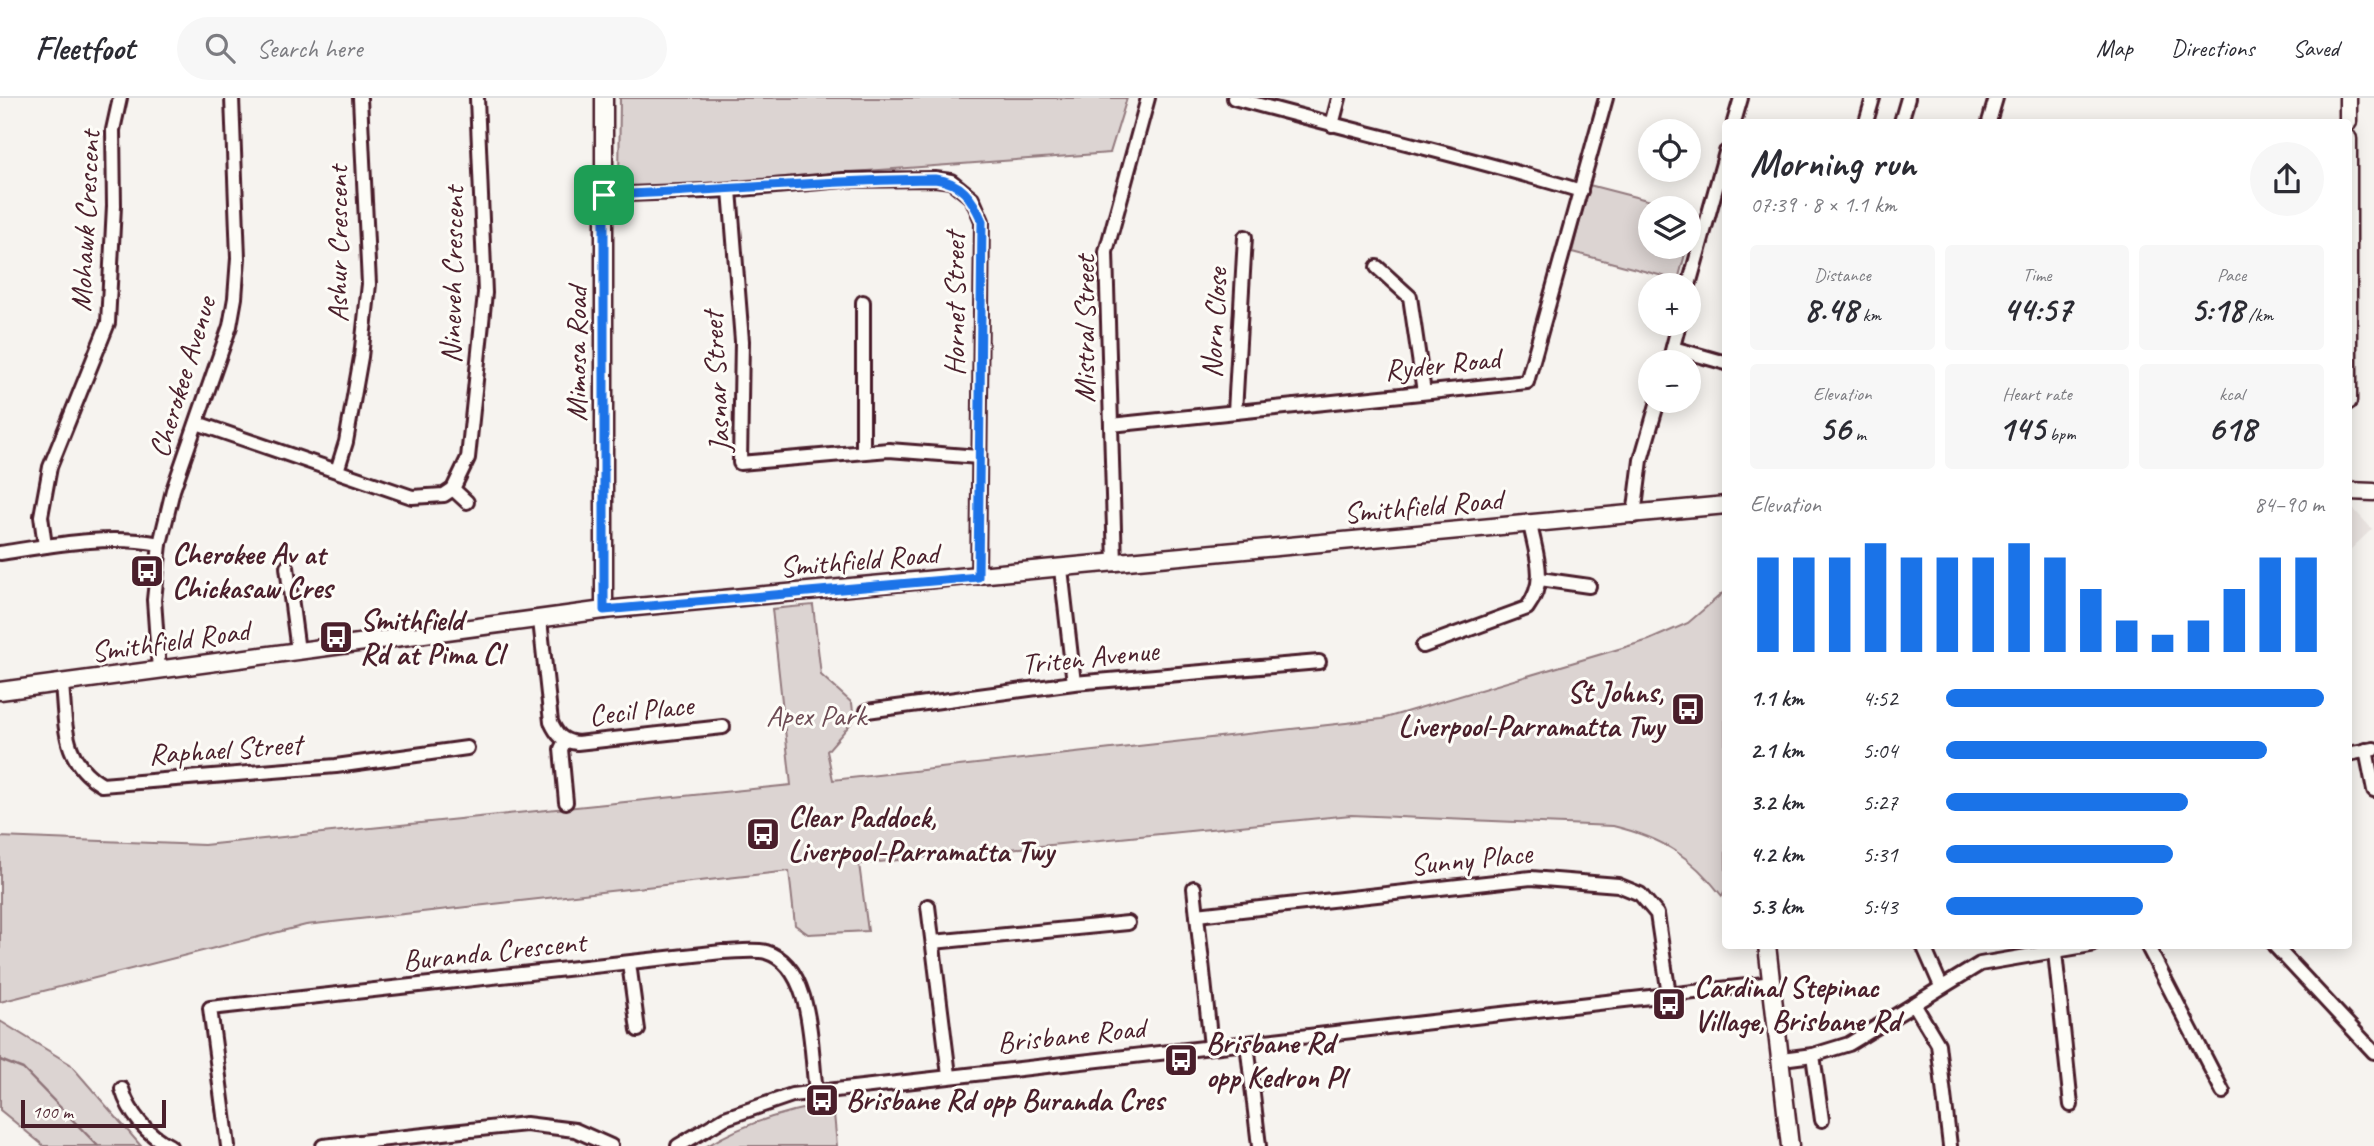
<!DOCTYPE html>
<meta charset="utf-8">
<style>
:root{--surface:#fff;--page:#f7f7f7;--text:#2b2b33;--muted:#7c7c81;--line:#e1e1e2;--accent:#1a73e8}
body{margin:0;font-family:Caveat,sans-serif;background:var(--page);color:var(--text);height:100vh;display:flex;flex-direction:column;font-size:26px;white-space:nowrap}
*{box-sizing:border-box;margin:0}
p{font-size:23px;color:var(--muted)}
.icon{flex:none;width:38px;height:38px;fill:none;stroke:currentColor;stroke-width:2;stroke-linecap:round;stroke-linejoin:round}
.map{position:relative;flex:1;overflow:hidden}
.panel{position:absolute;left:1722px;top:21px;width:630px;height:830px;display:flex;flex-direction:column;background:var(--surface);border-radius:7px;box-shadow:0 4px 18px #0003}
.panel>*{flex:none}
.fabs{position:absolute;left:1638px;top:21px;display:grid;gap:14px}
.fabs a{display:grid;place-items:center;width:63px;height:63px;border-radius:50%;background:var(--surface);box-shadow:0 4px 18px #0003;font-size:35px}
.scale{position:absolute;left:21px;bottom:18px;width:145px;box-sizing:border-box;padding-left:7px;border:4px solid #4a1f2b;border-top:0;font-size:19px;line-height:24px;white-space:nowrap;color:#4a1f2b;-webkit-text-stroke:5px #fdfcf7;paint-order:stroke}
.pin{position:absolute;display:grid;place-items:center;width:60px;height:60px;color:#fff;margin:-30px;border-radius:14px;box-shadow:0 4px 10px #0006}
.round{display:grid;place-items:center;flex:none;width:74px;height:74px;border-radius:37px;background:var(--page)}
.summary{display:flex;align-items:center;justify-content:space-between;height:119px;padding:0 28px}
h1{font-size:38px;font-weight:700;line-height:52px}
.stats{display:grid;grid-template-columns:repeat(3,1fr);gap:10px;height:119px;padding:7px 28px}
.stats div{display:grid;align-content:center;border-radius:7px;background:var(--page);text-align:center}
.stats b{font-size:35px;font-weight:700}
.stats small{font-size:19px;font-weight:400}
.stats p{font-size:19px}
.chart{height:196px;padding:14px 28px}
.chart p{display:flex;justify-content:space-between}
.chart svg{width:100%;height:126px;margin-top:7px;stroke:var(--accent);stroke-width:6}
ul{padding:0 28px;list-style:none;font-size:23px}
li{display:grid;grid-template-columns:112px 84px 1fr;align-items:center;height:52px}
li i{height:18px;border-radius:9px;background:var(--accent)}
header{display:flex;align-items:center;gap:42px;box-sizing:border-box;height:98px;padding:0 35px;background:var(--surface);border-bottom:2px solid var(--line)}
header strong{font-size:33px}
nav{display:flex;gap:38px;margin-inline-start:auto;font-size:24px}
.search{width:490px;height:63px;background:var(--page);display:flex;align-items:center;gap:18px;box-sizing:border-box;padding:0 24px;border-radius:38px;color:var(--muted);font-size:26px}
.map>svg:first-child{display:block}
.built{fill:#e9e3e0}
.green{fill:#dcd4d2;stroke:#937a7e;stroke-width:2}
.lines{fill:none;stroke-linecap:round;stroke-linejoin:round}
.stream{stroke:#8e7378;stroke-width:2.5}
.street-casing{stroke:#4a1f2b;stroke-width:18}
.secondary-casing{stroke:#4a1f2b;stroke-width:21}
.street{stroke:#fdfcf7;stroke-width:12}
.secondary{stroke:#fdfcf7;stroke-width:16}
.route-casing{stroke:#fff;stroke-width:14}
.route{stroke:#1a73e8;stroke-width:9}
.labels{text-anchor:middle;stroke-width:6;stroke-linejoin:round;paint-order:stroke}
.street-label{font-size:30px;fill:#4a1f2b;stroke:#fdfcf7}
.poi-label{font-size:30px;font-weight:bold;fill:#4a1f2b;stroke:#fdfcf7;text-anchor:start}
.park-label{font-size:30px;fill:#6e4c55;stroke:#fdfcf7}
</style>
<header>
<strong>Fleetfoot</strong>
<div class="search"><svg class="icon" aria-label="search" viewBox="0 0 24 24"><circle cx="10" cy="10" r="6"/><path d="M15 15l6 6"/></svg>Search here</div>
<nav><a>Map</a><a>Directions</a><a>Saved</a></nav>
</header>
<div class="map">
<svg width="2374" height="1048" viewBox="0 0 2374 1048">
<rect width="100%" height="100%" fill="#f6f3ef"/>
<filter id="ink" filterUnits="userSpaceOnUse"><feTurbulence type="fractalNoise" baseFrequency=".0143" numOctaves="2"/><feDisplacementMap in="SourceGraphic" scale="14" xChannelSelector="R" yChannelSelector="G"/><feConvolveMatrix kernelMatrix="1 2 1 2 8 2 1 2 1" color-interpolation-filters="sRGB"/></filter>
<g filter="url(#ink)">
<polygon class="built" points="2349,406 2372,431 2349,453"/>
<g class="green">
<polygon points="620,0 1127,0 1110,55 637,90 619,88"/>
<polygon points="1589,87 1678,110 1650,110 1650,149 1687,149 1678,182 1572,154"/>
<path d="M 1725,493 L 1726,790 L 1722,798 C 1691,758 1663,740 1613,728 L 1351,717 L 859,766 L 868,833 L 808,836 L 795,827 L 789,773 L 306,827 L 0,904 L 0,739 L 204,747 L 791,687 L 772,511 L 813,507 L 821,577 L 852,605 L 854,622 L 827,653 L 833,682 L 1382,621 L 1649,542 L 1688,525 Z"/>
<polygon points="0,923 70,966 141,1048 44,1048 0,1012"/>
<path d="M 833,1005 L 837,1048 L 707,1048 C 746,1024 788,1012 833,1005 Z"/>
</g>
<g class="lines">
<polyline class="stream" points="0,962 23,971 98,1048"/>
<g class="street-casing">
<g id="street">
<path d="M 1234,0 C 1349,32 1466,58 1581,93"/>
<polyline points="1734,24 1741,0"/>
<polyline points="1866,24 1873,0"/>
<polyline points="1901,24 1908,0"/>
<polyline points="1989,24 1996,0"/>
<polyline points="1332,27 1339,0"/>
<polyline points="730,92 742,243 740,365 889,352 979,359"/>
<polyline points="604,97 730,92 843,82 935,81 951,83 972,100 982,123 978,479"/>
<polyline points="1377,169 1410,199 1424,294"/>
<polyline points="1689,187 1726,54"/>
<polyline points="863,204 863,354"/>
<polyline points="1673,250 1726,265"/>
<polyline points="1669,264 1679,226"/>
<polyline points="1235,314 1245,139"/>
<polyline points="197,325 412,399 444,397 453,391 468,360 485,195 477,0"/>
<polyline points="1111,327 1527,284 1606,0"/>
<polyline points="337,373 346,344 361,259 369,186 360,0"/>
<polyline points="453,391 467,404"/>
<polyline points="1634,418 1641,362 1658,303"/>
<polyline points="45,448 41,418 50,369 108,225 114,108 113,32 120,0"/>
<path d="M 0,455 C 53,447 107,436 160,446"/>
<polyline points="1115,466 1106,154 1148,0"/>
<polyline points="287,469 298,553"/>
<polyline points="1061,471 1074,585"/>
<polyline points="1540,481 1589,488"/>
<path d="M 540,522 L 551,624 C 557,637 562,643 577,645 L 723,629"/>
<path d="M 1423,548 L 1527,510 C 1548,482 1536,458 1530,426"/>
<polyline points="159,572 154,502 160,446 173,392 230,228 235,200 238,160 232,0"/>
<path d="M 62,586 C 66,628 62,663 102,687 L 336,668 L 467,650"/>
<polyline points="867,613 1074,585 1319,564"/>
<polyline points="565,643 561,651 566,704"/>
<polyline points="2366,652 2374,692"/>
<polyline points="2348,656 2374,651"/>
<polyline points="1194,790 1211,948"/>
<polyline points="928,808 949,977"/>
<polyline points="1197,817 1531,780 1618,787 1640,796 1657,816 1669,897"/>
<polyline points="933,844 1128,825"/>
<polyline points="1923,847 1941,888"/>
<polyline points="2147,847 2223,994"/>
<polyline points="2274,847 2374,954"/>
<polyline points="2055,854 2071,1007"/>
<polyline points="629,865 638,932"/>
<polyline points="1914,906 1938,946 1950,1048"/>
<polyline points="1247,945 1259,1048"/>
<polyline points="1813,957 1822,1022"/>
<polyline points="1782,961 1813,957 1849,946 1980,866 2091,847"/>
<path d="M 122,991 C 129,1015 147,1037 170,1048"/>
<path d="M 228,1048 L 210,910 L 722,854 C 735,854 753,851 766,854 C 814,868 810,952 816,993"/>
<polyline points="323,1048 526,1026 575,1032 611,1048"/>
<polyline points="678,1048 725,1020 792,997 1773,885"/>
</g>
</g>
<g class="secondary-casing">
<g id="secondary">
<polyline points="2348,0 2348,24"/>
<polyline points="2348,41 2348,303"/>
<polyline points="2348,393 2374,394"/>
<polyline points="604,512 604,0"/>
<polyline points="0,593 604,512 1726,407"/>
<polyline points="1767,847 1790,1048"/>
</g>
</g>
<use href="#street" class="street"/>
<use href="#secondary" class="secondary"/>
</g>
</g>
<g class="lines" filter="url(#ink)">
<g class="route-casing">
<path id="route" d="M 935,81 C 961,84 972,100 982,123 L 978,479 L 604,512 L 604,97 C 715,93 825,82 935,81 Z"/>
</g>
<use href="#route" class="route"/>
</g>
<defs>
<g id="bus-square" transform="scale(1.75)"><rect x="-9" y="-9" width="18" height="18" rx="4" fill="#4a1f2b" stroke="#fdfcf7"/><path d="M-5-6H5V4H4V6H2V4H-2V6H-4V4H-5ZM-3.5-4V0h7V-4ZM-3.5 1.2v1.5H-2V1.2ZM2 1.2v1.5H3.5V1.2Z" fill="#fff"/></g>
</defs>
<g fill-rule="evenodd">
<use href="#bus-square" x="147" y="473"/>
<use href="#bus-square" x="336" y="539"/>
<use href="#bus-square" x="1688" y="611"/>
<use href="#bus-square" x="763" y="736"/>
<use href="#bus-square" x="1669" y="906"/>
<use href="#bus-square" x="1181" y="962"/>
<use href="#bus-square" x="822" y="1002"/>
</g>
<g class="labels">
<g class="street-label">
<text transform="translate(85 123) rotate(-87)" y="10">Mohawk Crescent</text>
<text transform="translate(337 146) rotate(-90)" y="10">Ashur Crescent</text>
<text transform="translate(452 177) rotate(-89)" y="10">Nineveh Crescent</text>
<text transform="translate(954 206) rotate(-90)" y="10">Hornet Street</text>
<text transform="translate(1214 225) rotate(-87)" y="10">Norn Close</text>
<text transform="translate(1084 231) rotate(-90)" y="10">Mistral Street</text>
<text transform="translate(576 256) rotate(-90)" y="10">Mimosa Road</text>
<text transform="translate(1442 266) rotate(-6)" y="10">Ryder Road</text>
<text transform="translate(182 279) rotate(-73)" y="10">Cherokee Avenue</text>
<text transform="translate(716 284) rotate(-93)" y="10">Jasnar Street</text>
<text transform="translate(1423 408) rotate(-5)" y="10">Smithfield Road</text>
<text transform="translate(859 462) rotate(-5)" y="10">Smithfield Road</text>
<text transform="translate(170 543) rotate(-8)" y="10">Smithfield Road</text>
<text transform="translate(1090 559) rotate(-6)" y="10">Triten Avenue</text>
<text transform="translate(641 612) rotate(-6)" y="10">Cecil Place</text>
<text transform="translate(225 651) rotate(-4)" y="10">Raphael Street</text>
<text transform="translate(1471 761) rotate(-6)" y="10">Sunny Place</text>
<text transform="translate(494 853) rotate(-6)" y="10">Buranda Crescent</text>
<text transform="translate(1071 937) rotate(-6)" y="10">Brisbane Road</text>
</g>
<g class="poi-label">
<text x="172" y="466">Cherokee Av at<tspan x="172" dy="34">Chickasaw Cres</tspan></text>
<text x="360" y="532">Smithfield<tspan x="360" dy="34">Rd at Pima Cl</tspan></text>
<text x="1664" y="604" text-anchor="end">St Johns,<tspan x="1664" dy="34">Liverpool-Parramatta Twy</tspan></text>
<text x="788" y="729">Clear Paddock,<tspan x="788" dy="34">Liverpool-Parramatta Twy</tspan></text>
<text x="1694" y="899">Cardinal Stepinac<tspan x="1694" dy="34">Village, Brisbane Rd</tspan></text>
<text x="1206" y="955">Brisbane Rd<tspan x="1206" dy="34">opp Kedron Pl</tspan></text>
<text x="846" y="1012">Brisbane Rd opp Buranda Cres</text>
</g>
<g class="park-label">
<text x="816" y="627">Apex Park</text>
</g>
</g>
</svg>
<div class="fabs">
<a><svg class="icon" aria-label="locate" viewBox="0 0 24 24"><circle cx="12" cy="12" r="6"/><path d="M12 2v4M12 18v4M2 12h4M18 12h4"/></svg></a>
<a><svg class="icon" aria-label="layers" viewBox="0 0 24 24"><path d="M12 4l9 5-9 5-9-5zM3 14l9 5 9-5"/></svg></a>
<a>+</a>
<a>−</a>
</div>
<div class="scale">100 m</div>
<div class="pin" style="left:604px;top:97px;background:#1e9e55"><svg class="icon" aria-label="arrive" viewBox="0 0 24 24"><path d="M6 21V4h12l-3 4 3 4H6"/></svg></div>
<section class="panel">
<div class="summary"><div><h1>Morning run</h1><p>07:39 · 8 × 1.1 km</p></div><a class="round"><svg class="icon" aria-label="share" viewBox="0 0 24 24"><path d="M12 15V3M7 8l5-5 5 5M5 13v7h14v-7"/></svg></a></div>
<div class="stats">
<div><p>Distance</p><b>8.48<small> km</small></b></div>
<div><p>Time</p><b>44:57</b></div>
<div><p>Pace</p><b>5:18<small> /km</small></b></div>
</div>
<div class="stats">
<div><p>Elevation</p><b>56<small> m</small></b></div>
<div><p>Heart rate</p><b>145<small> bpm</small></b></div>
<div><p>kcal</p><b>618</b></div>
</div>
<div class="chart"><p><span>Elevation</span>84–90 m</p>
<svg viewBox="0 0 160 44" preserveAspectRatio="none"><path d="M5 44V11M15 44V11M25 44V11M35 44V6M45 44V11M55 44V11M65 44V11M75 44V6M85 44V11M95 44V22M105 44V33M115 44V38M125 44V33M135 44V22M145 44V11M155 44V11"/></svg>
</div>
<ul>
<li><b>1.1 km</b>4:52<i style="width:100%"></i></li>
<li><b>2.1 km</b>5:04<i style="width:85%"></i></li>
<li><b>3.2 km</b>5:27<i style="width:64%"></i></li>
<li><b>4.2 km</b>5:31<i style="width:60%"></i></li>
<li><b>5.3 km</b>5:43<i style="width:52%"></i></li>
</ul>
</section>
</div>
